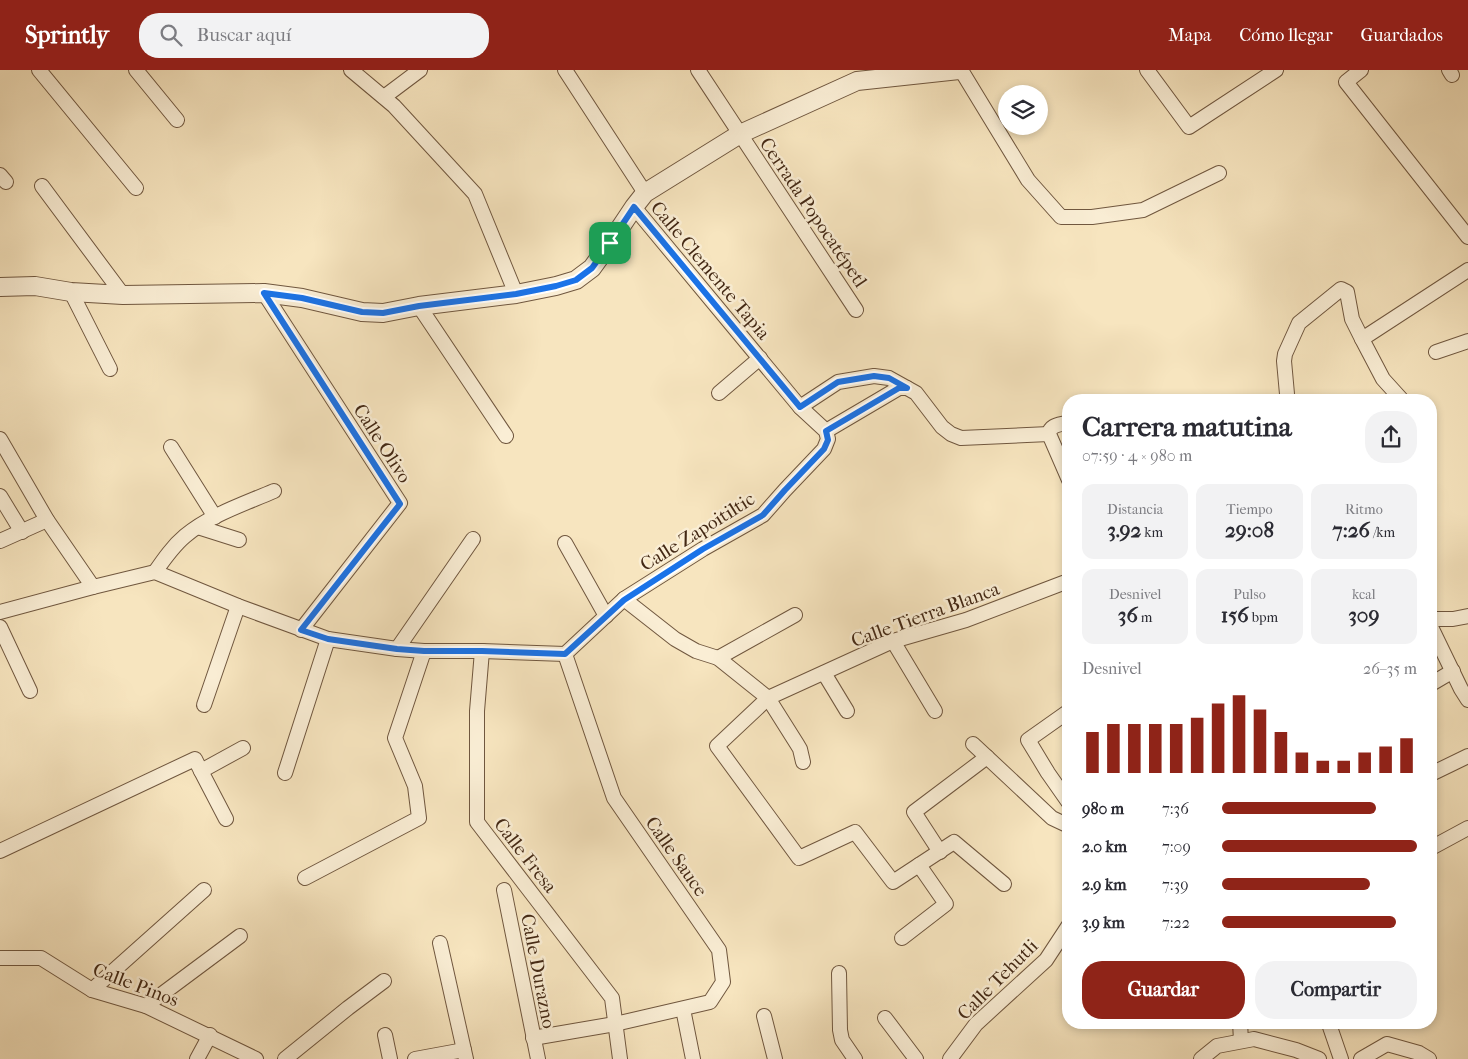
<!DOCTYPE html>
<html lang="es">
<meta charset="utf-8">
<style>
:root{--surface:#fff;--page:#f2f2f3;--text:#2b2b33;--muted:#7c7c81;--accent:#8f2418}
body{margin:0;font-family:"IM FELL French Canon",serif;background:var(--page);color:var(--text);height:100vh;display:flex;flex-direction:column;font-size:19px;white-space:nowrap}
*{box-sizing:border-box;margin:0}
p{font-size:16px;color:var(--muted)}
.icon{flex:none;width:28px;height:28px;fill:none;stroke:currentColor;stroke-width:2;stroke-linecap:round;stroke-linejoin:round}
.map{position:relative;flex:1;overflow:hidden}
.drawer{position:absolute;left:1062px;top:324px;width:375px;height:635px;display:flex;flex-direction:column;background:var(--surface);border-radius:20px;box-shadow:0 2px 8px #0003}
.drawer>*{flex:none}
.controls{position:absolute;left:998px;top:15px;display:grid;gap:10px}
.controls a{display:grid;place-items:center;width:50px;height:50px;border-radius:50%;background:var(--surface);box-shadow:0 2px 8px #0003;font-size:25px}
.pin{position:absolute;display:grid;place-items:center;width:42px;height:42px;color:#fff;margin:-21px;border-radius:10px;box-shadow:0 2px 8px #0006}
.round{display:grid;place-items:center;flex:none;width:52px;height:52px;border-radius:20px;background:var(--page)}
.head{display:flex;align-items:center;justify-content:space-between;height:85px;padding:0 20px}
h1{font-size:28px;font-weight:700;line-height:38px}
.stats{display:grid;grid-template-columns:repeat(3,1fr);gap:8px;height:85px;padding:5px 20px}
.stats div{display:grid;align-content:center;border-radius:12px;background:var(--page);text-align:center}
.stats b{font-size:21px;font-weight:700}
.stats small{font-size:14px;font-weight:400}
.stats p{font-size:14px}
.chart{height:140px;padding:10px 20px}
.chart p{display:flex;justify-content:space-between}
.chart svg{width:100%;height:90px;margin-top:5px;stroke:var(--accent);stroke-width:6}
.primary-button{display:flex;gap:10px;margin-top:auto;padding:10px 20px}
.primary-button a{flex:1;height:58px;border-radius:20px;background:var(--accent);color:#fff;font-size:20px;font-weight:700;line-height:58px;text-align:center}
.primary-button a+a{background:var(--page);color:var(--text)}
ul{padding:0 20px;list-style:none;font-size:16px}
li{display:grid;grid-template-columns:80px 60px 1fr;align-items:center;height:38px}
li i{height:12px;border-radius:6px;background:var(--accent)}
header{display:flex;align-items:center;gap:30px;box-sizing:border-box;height:70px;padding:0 25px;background:var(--accent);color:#fff}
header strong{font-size:24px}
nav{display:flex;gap:28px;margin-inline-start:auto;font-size:18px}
.search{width:350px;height:45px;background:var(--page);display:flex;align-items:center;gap:12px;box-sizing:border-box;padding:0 18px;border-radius:20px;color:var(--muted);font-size:19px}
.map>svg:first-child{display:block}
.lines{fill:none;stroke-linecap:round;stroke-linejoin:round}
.minor-casing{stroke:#70573f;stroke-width:16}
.tertiary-casing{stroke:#70573f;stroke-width:20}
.minor{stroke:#faeed5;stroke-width:14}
.tertiary{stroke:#faeed5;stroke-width:18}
.route-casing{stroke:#fff;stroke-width:10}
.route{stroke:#1a73e8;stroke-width:6}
.labels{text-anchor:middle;stroke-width:5;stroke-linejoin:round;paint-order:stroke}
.street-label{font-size:19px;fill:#432814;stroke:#faeed5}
</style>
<header>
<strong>Sprintly</strong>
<div class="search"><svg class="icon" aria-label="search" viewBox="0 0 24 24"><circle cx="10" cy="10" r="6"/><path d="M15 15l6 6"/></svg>Buscar aquí</div>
<nav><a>Mapa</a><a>Cómo llegar</a><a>Guardados</a></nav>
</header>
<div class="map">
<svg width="1468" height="989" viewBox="0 0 1468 989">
<rect width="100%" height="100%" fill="#f7e5bf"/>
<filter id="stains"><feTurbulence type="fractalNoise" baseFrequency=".004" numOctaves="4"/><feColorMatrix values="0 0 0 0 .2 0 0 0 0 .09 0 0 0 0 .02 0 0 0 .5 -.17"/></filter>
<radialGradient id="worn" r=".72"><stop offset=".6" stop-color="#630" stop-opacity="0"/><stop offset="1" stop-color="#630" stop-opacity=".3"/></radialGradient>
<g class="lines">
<g class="minor-casing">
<g id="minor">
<polyline points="39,0 136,118"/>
<polyline points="136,0 177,50"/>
<polyline points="351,0 394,36 475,124 516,224"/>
<polyline points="565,0 645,123"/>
<polyline points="698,0 856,240"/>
<polyline points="961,0 1028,110 1061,147 1092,147 1143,140 1219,103"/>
<polyline points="1147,0 1189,57 1276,0"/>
<polyline points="1361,0 1346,12 1468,167"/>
<polyline points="1449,0 1452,5"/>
<polyline points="384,27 420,0"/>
<polyline points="0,105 6,112"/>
<polyline points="42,116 123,225"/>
<polyline points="634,137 800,337 838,312 874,306 889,308 907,318"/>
<polyline points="71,222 110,299"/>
<polyline points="264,223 400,433 301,560"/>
<polyline points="419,236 506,366"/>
<polyline points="1436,282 1468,271"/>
<polyline points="719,323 760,288"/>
<polyline points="1287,324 1284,291 1285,284 1299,253 1341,219 1347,222 1352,249 1362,269"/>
<polyline points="1402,330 1383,309 1362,269 1468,200"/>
<path d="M 1069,352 C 1061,355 1050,354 1049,364 L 1069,410"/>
<polyline points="826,361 899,318 907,318 916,323 942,357 951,364 961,368 1049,364"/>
<polyline points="0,369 47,450 93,517"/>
<polyline points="171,377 215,447"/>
<polyline points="0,426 22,462"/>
<polyline points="198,457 239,470"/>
<polyline points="0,471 47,450"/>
<polyline points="565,473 606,546"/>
<path d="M 155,502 C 164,489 173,476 185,466 C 210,445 244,434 274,421"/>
<polyline points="624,529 675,569 696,581 718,588 768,628 797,674 800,679 803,692"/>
<polyline points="0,542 93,517 155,502 238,536 328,569 397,579 424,581 482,581 565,584"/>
<polyline points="1431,549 1453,549 1468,546"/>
<polyline points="0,557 30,621"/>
<polyline points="1431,557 1461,619 1468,630"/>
<polyline points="893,571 935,641"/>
<polyline points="397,579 473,469"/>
<polyline points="482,581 477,641 477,752 612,928 620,989"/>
<polyline points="565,584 624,529 703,479 763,445 785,420 824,379 828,369 826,361 800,337"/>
<polyline points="718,588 795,545"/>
<polyline points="824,603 847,641"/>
<polyline points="1431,614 1453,601"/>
<polyline points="204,635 238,536"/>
<polyline points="1069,641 1028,670 1048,703 1069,733"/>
<polyline points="973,674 1052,748 1069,756"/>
<polyline points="285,703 328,569"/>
<polyline points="1431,704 1468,686"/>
<polyline points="226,749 201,701 243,678"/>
<polyline points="1431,778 1468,758"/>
<polyline points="0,781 195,689 201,701"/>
<polyline points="940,782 914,742 987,687"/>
<polyline points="305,808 419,748 415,716 395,668 424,581"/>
<polyline points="1004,814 954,772 893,812 855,762 799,788 717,676 768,628 893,571 966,550 1063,513 1069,512"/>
<polyline points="504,820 538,989"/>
<polyline points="902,868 946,834 919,795"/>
<polyline points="440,873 466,989"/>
<polyline points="0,888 41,888 92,920 146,936 256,989"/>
<polyline points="839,903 840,960 842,970 855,989"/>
<polyline points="92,920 204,820"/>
<polyline points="146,936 240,866"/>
<polyline points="683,939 693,989"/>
<polyline points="764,946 775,989"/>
<polyline points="885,948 916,989"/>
<polyline points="1240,952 1241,971"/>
<polyline points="1330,957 1341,989"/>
<polyline points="385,965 390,989"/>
<polyline points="533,968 615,954 710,932 723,912 719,880 614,728 565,584"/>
<polyline points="197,989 210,965"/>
<polyline points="285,989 348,938 384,911"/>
<polyline points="415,989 464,980"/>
<polyline points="950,989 976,954 1046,890 1069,855"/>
<polyline points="1201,989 1217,976 1254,969 1296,980 1319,989"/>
<polyline points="1361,989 1387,974 1419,983 1429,989"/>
</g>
</g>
<g class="tertiary-casing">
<polyline id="tertiary" points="0,217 35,216 71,222 123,225 264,223 302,228 362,242 383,243 419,236 516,224 556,216 576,210 592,198 610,173 634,137 645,123 740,64 857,11 959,0"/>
</g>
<use href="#minor" class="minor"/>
<use href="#tertiary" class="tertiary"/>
</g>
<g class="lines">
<g class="route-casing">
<polygon id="route" points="634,137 800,337 838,312 874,306 889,308 907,318 899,318 826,361 828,370 824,379 785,420 763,445 703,479 624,530 565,584 482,581 424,581 397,579 328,569 301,560 400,434 264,223 302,228 362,242 383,243 419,236 516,224 556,216 576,210 592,198 610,173"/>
</g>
<use href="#route" class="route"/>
</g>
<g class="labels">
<g class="street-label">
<text transform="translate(814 142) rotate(56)" y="7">Cerrada Popocatépetl</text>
<text transform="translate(711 200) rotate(50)" y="7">Calle Clemente Tapia</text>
<text transform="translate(383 373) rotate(57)" y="7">Calle Olivo</text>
<text transform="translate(697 461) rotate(-32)" y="7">Calle Zapoitiltic</text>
<text transform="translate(925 544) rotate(-20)" y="7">Calle Tierra Blanca</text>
<text transform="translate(526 785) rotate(52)" y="7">Calle Fresa</text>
<text transform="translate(677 786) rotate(55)" y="7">Calle Sauce</text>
<text transform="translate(539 901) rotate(79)" y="7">Calle Durazno</text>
<text transform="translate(997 909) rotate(-45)" y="7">Calle Tehutli</text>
<text transform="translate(136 914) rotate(21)" y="7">Calle Pinos</text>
</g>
</g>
<rect width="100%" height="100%" filter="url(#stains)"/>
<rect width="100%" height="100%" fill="url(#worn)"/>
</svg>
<div class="controls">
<a><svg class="icon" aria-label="layers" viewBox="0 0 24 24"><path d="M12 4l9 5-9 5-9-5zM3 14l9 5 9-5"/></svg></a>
</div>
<div class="pin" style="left:610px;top:173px;background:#1e9e55"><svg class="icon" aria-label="arrive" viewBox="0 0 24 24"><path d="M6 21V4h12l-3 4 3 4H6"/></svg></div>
<section class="drawer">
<div class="head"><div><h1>Carrera matutina</h1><p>07:59 · 4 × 980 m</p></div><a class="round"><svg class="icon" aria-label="share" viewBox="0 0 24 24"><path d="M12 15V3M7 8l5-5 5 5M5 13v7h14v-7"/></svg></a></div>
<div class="stats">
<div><p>Distancia</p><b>3.92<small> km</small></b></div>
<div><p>Tiempo</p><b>29:08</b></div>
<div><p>Ritmo</p><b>7:26<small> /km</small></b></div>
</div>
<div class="stats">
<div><p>Desnivel</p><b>36<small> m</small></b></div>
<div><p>Pulso</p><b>156<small> bpm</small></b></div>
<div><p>kcal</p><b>309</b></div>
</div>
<div class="chart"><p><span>Desnivel</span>26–35 m</p>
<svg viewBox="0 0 160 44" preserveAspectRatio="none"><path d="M5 44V24M15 44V20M25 44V20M35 44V20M45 44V20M55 44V17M65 44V10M75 44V6M85 44V13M95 44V24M105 44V34M115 44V38M125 44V38M135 44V34M145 44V31M155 44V27"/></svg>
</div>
<ul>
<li><b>980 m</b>7:36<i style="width:79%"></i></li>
<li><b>2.0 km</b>7:09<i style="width:100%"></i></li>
<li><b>2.9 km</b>7:39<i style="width:76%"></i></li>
<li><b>3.9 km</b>7:22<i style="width:89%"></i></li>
</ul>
<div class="primary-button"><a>Guardar</a><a>Compartir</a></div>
</section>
</div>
